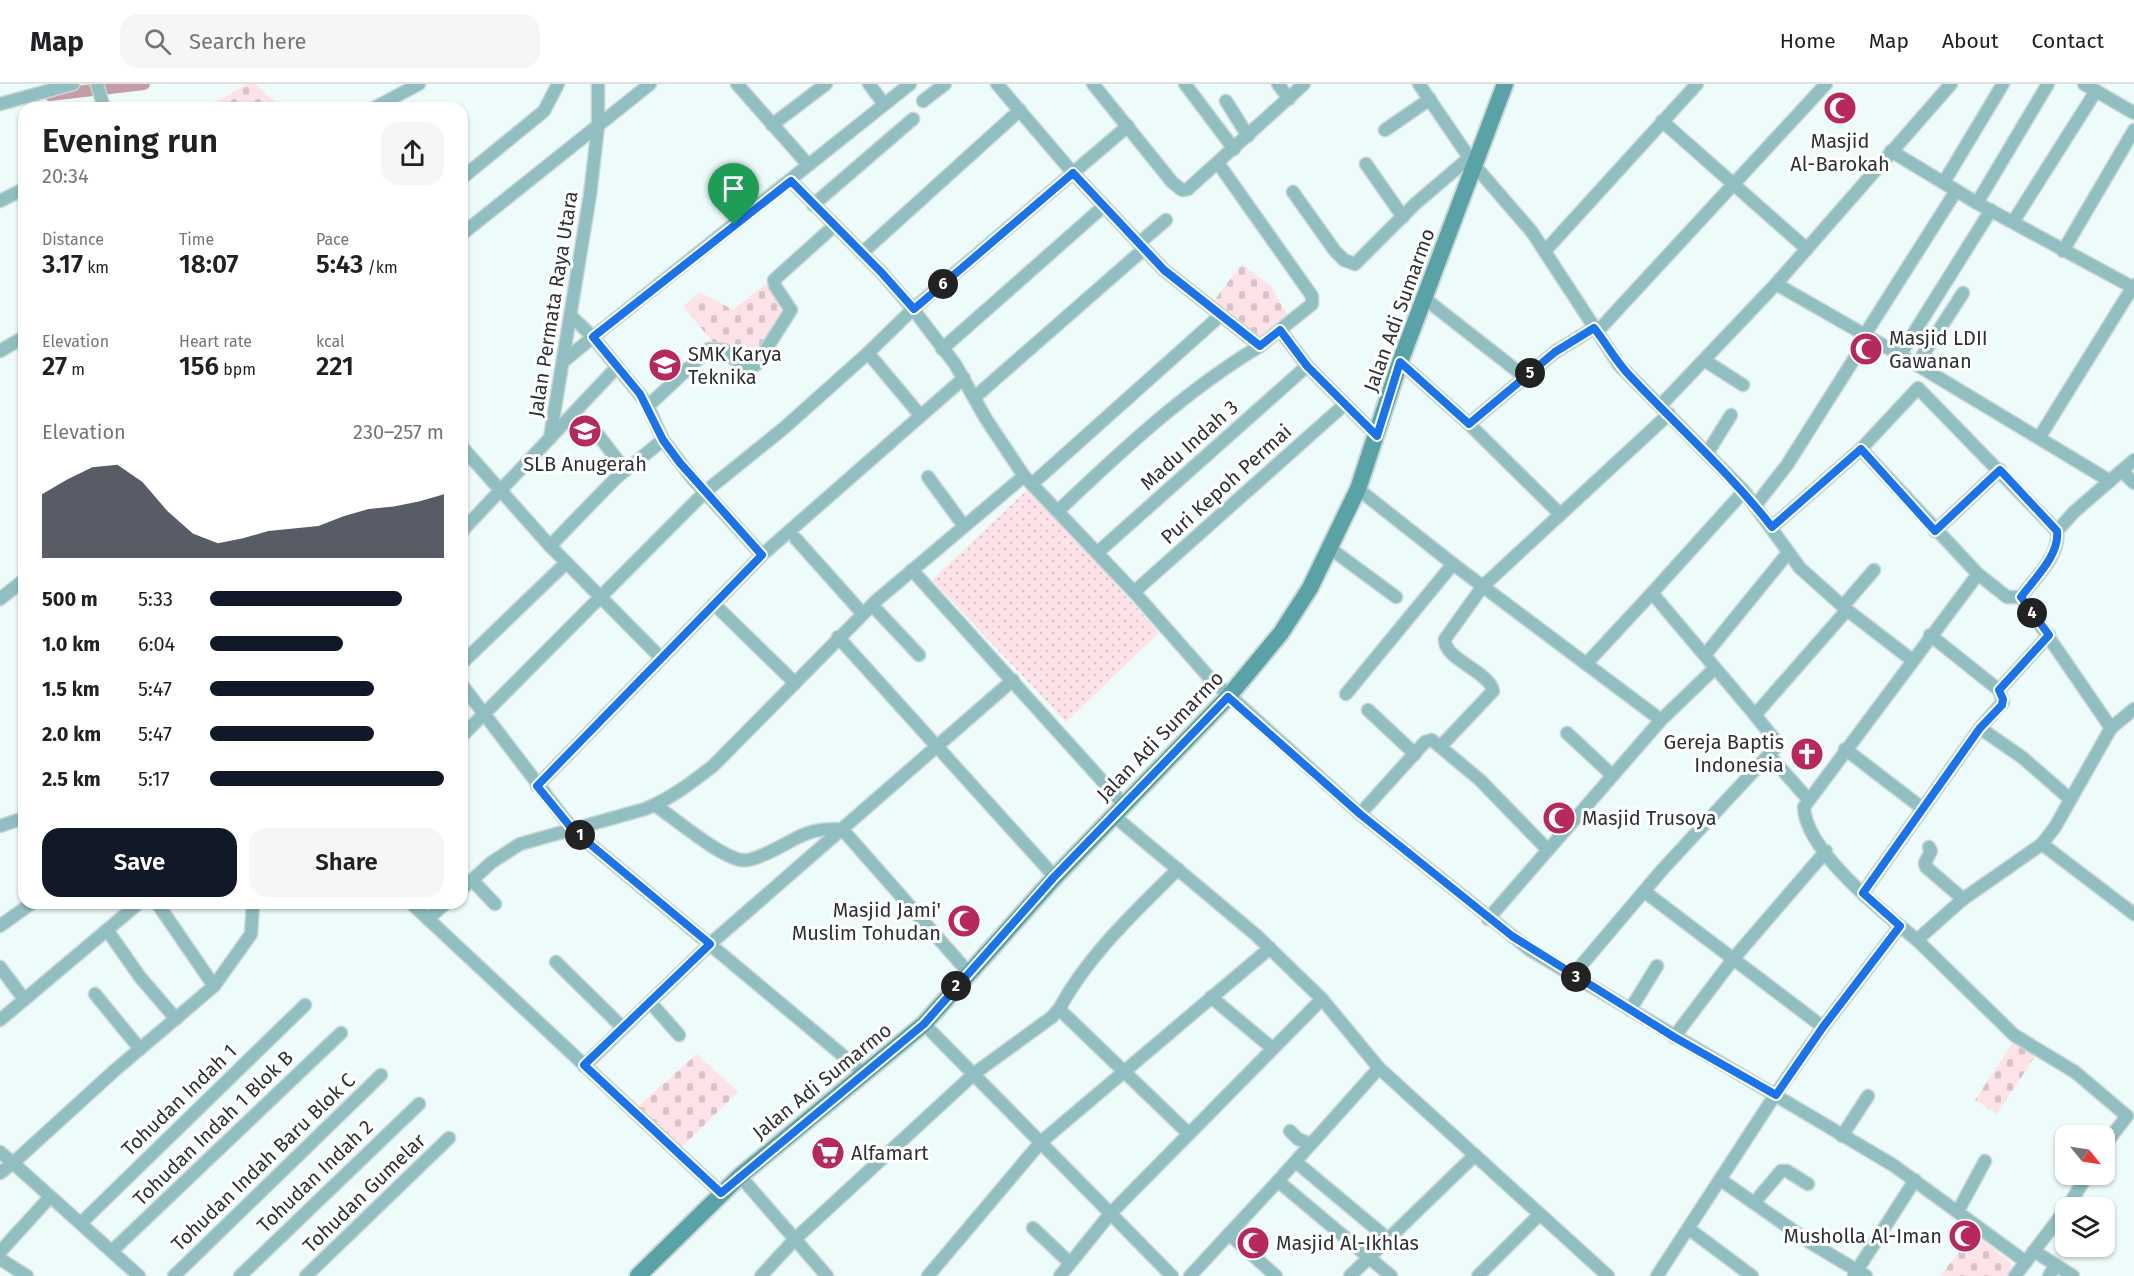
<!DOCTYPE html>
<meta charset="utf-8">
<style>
:root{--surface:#fff;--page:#f6f6f6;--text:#202124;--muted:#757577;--line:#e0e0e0;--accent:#111827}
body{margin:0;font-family:"Fira Sans",sans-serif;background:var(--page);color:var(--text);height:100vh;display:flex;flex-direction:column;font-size:22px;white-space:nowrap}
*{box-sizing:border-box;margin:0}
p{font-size:20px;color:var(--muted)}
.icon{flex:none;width:33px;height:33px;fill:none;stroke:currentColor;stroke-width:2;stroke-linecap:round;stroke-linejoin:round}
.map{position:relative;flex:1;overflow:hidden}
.drawer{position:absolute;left:18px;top:18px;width:450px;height:807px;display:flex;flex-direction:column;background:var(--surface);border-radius:18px;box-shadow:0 2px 4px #0004}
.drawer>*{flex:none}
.needle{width:39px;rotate:120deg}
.buttons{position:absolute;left:2055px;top:1041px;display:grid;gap:12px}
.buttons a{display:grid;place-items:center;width:60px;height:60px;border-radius:12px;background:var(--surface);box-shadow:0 2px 4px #0004;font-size:30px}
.pin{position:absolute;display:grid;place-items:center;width:51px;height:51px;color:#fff;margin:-62px -26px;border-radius:50% 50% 50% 0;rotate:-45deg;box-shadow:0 0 6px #0007}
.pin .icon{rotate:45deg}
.km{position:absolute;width:30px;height:30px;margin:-15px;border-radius:50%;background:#222;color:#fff;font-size:16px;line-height:30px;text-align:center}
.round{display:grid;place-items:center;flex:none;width:63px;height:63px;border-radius:18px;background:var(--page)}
.head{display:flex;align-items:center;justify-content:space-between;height:102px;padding:0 24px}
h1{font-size:33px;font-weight:600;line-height:45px}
.metrics{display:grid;grid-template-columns:repeat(3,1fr);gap:9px;height:102px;padding:6px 24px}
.metrics div{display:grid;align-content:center}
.metrics b{font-size:26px;font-weight:600}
.metrics small{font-size:16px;font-weight:400}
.metrics p{font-size:16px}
.chart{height:168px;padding:12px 24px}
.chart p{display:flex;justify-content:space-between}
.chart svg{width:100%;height:108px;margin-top:6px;fill:var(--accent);opacity:.7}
.cta{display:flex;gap:12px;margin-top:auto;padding:12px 24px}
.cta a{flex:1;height:69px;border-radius:18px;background:var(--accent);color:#fff;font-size:24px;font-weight:600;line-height:69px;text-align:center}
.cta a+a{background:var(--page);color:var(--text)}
ul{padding:0 24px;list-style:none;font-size:20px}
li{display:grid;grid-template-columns:96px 72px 1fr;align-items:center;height:45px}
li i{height:15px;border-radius:8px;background:var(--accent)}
header{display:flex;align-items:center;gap:36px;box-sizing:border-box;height:84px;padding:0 30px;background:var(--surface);border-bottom:2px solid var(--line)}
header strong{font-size:28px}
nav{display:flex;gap:33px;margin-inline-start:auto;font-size:21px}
.search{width:420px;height:54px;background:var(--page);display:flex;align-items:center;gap:15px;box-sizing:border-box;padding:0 21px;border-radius:18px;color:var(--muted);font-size:22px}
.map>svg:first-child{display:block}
.grass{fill:url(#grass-dots)}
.cemetery{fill:url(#cemetery-stones)}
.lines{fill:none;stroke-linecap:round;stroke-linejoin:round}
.canal{stroke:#c69da6;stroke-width:12}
.minor-casing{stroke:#cbd7d7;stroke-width:15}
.secondary-casing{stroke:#cbd7d7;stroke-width:20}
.minor{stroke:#91bfc1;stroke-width:12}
.secondary{stroke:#59a3a6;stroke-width:16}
.route-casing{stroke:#fff;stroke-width:12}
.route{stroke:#1a73e8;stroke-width:8}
.labels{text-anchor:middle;stroke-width:6;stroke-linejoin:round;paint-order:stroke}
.poi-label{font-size:20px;fill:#2e3233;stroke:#fff;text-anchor:start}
.street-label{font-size:20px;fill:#2e3233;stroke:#fff}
</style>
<header>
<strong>Map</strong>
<div class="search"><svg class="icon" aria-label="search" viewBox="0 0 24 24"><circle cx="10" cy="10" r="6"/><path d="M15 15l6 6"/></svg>Search here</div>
<nav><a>Home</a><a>Map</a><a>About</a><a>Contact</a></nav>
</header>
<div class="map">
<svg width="2134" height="1192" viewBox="0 0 2134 1192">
<defs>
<pattern id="grass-dots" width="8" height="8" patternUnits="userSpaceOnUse" patternTransform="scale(1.5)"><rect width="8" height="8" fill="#fde2e8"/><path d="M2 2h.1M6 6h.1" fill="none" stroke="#d9c2c7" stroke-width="1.8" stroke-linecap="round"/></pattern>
<pattern id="cemetery-stones" width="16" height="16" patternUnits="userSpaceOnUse" patternTransform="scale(1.5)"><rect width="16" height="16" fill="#fde2e8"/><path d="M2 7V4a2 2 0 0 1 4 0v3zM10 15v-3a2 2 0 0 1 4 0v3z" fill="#d9c2c7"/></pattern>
</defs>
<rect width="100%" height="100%" fill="#eefbfb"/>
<polygon class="grass" points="1030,403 1159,549 1066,638 932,496"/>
<g class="cemetery">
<polygon points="248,0 255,0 282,24 204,24"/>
<polygon points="1242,180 1271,202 1289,234 1262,258 1213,218"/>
<polygon points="768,198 789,222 749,282 716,262 683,222 700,208 733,226"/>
<polygon points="2014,957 2036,971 1997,1030 1975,1016"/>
<polygon points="697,970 738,1008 681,1064 637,1023"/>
<polygon points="1974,1149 2010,1178 2012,1184 2009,1192 1940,1192"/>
</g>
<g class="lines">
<polyline class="canal" points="50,11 144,0"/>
<g class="minor-casing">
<g id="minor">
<polyline points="97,0 104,24"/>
<polyline points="737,0 804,76"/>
<polyline points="869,0 881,16"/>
<polyline points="997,0 1073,89 1164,186 1260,262 1312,220 1312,212 1218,79"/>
<polyline points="1093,0 1172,98 1182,106 1188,105 1304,0"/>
<polyline points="1185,0 1234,65"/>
<polyline points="1278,0 1289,15"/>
<polyline points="1419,0 1475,82 1532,148 1619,281 1744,407 1800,484 1847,526 1912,576"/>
<polyline points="2084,0 2134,29"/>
<polyline points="923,17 945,0"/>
<polyline points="1226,17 1248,52"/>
<polyline points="0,20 73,0"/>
<polyline points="374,24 419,0"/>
<polyline points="1662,37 1807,165"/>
<polyline points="772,41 826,0"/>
<polyline points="1385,46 1430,15"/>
<polyline points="1891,67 1977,119 2134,204"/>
<polyline points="1366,80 1403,133"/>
<polyline points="462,94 544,27 558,0"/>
<polyline points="791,97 881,188 913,225 955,280 986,335 1024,392 1134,508 1208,592 1360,730 1530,866 1893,1081 2026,1178"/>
<polyline points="1944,98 2003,0"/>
<polyline points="1293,108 1335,167 1344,176 1355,180 1415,120 1469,74"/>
<polyline points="0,117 24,105"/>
<polyline points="1977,119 2048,0"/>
<polyline points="813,121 913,35"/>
<polyline points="2013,138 2096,7"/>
<polyline points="462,150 650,0"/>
<polyline points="1139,159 1166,136"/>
<polyline points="1545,167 1697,0"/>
<polyline points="2063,167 2134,46"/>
<polyline points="862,169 1020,26"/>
<polyline points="1776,200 1909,276 2110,397"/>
<polyline points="1424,214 1525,293"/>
<polyline points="1280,246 1307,282 1377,352"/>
<polyline points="1597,248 1826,0"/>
<polyline points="1864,252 1956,107"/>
<polyline points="942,265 1104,122"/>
<polyline points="0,267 24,253"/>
<polyline points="868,269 920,331"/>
<polyline points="1900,271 1991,126"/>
<polyline points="565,276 593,253 571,232"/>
<polyline points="1704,276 1743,301"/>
<polyline points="1400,278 1469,340 1560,430"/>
<polyline points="1917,280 1963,209"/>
<polyline points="975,313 1144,165"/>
<polyline points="648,322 709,265 725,266 742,283 756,281 791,226 775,202 774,196 834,142"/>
<polyline points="1660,322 1776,200 1951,0"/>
<polyline points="1469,340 1555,268 1594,244"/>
<polyline points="599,352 625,386"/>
<polyline points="550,354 617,283 593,253 910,0"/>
<polyline points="2039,354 2134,201"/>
<polyline points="663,356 692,394 762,471"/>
<polyline points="462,363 550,462 661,574"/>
<path d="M 1861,365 L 1978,490 L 2007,513 L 2021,513 C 2034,495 2061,471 2057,447 L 2074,428 L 2134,376"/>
<polyline points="1708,368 1731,331"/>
<polyline points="2122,387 2134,399"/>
<polyline points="928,393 964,442"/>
<polyline points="1032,400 1221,231"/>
<polyline points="1358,405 1453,480 1661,636"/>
<polyline points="1755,422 1787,381 1868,253"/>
<path d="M 1058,427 C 1120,368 1186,306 1260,262"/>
<polyline points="1772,443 1861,365 1918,304 2057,447"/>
<polyline points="462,447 550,354 590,111 598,42 598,0"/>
<polyline points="1935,447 2000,386"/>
<polyline points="796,455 863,530"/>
<polyline points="550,462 616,394 663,356 646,318 617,283"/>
<polyline points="1331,465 1396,513"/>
<polyline points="1097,469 1307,282"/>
<polyline points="912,486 1125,722"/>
<path d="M 1978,490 L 1804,723 C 1805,767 1885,830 1917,856 L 1963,815 L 2042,760 L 2055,743 L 2111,644 L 2021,513"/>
<polyline points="1134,508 1344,321"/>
<polyline points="0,515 24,496"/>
<polyline points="714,520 795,599"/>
<polyline points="872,521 919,571"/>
<polyline points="1843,522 1874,486"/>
<polyline points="838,553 1055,793"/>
<polyline points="1705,571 1788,469"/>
<polyline points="462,579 566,479"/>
<polyline points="1586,580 1652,509"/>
<polyline points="462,601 573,746 865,990"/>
<polyline points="1999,606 2049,551"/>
<polyline points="1346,610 1453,480"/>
<polyline points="1368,626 1415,670"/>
<polyline points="1755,631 1847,526"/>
<polyline points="1980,644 2023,674 2070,715"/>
<polyline points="2111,644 2134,625"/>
<polyline points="1567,649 1612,691"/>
<polyline points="462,652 706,407 784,344 868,269 913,225 1128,42"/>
<path d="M 1441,662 L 1493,607 C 1489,587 1443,575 1445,555 L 1483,502 L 1669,330"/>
<polyline points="1845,665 1922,724"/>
<polyline points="1769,671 1808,715"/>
<polyline points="537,702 762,471 964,294"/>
<path d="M 655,721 C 675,735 719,772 741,776 C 756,779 790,756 805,750 C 817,745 829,745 842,745 L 1013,596"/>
<polyline points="1360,730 1425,658 1432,656 1480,696 1547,765"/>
<polyline points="1114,732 1256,851 1322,915 1379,984 1608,1192"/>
<polyline points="0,742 24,734"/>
<polyline points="2042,760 2134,830"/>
<polyline points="1929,763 1931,767 1925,779 1926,783 1963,815"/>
<polyline points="472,796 495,820"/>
<path d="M 462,805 L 492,778 L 520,760 L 645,725 C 670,715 691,699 713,682 L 877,516 L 1024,392"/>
<polyline points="1645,808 1823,943"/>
<polyline points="1863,809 1980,644 2003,618 1999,606 1930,551"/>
<polyline points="157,819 214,902"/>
<polyline points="411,819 721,1109"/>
<polyline points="428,835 446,819"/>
<polyline points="1488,835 1661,636 1714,585"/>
<polyline points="0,842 32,819"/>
<polyline points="107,846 140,893 176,935"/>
<polyline points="1917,856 2014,951 2075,988 2127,1032 2104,1062"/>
<polyline points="556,878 623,944"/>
<polyline points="0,883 24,915"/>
<polyline points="1573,891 1662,786 1776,663 1775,656 1755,631 1652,509 1744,407"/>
<polyline points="95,910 140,965"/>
<polyline points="1211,913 1272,964"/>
<polyline points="650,918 679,951"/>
<path d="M 1059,925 C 1089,870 1134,829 1178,785"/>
<polyline points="1630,926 1657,882"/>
<polyline points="0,936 139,819"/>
<polyline points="924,940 1172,1192"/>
<polyline points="1674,953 1734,874 1826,767"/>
<polyline points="584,982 710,860 842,745 968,888"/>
<polyline points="1290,1047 1298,1055 1311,1060"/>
<polyline points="1842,1052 1868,1012"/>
<polyline points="0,1068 13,1079 0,1089"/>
<polyline points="1296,1078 1381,1149"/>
<polyline points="740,1092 827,1192"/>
<polyline points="1721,1096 1811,1159 1866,1192"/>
<polyline points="1278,1097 1391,1192"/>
<polyline points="1754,1119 1781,1087 1787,1087 1808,1100"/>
<polyline points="2067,1124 2088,1090"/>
<polyline points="1958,1127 1985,1077"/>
<polyline points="81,1139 305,921"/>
<polyline points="1033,1144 1070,1179"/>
<polyline points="1689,1145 1752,1192"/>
<polyline points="1229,1150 1276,1192"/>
<polyline points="112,1167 341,949"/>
<polyline points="2034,1167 2073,1192"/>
<polyline points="0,1168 50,1113"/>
<polyline points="0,1175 27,1192"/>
<polyline points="1854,1191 1915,1096"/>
<polyline points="139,1192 13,1079 114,987 214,902 251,850 253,819"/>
<polyline points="174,1192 381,991"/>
<polyline points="240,1192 419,1020"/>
<polyline points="306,1192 449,1054"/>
<polyline points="761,1192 795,1155 975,989 1052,933 1059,925 1188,1049"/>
<polyline points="928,1192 1041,1058 1270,864"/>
<polyline points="1060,1192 1110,1130 1322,915"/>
<polyline points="1190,1192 1278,1097 1379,984"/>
<polyline points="1350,1192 1475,1071"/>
<polyline points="1478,1192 1539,1131"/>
<polyline points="1657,1192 1775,1011 1823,943 1900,842"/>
<polyline points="2015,1192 2066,1125"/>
<polyline points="2049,1192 2056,1181"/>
</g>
</g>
<g class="secondary-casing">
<polyline id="secondary" points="638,1192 740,1092 924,940 1055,793 1228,613 1281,549 1310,504 1358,405 1400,278 1505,0"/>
</g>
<use href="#minor" class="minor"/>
<use href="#secondary" class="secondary"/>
</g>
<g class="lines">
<g class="route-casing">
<path id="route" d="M 1073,89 L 1164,186 L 1260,262 L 1280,246 L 1307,282 L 1377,352 L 1400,278 L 1469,340 L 1555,268 L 1594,244 C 1607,260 1616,278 1630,292 C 1678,343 1729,388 1772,443 L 1861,365 L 1935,447 L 2000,386 L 2057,447 C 2060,471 2034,495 2021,513 L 2049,551 L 1999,606 L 2003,615 L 2002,621 L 1980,644 L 1863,809 L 1900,842 L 1823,943 L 1776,1011 L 1674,953 L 1512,852 L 1360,730 L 1228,613 L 1054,793 L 924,940 L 721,1109 L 584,981 L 710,860 L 573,746 L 537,702 L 762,471 L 680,379 L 663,356 L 640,310 L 593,253 L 791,97 L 881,188 L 914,225 Z"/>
</g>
<use href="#route" class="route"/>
</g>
<defs>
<g id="mosque-disc" transform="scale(1.725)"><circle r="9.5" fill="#b6285e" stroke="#fff"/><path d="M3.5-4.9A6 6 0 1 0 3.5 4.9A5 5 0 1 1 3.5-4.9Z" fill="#fff"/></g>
<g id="school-disc" transform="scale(1.725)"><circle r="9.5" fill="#b6285e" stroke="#fff"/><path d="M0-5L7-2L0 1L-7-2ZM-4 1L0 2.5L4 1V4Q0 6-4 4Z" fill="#fff"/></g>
<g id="church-disc" transform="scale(1.725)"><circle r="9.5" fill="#b6285e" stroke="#fff"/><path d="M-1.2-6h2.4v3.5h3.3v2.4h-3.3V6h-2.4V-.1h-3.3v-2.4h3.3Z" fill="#fff"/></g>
<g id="supermarket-disc" transform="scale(1.725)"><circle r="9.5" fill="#b6285e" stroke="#fff"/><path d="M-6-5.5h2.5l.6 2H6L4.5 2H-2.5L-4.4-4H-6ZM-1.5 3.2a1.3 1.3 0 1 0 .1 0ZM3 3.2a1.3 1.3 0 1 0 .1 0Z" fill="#fff"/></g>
</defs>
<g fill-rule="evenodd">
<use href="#mosque-disc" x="1840" y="24"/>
<use href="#mosque-disc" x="1866" y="265"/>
<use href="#school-disc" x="665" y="281"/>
<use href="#school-disc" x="585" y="347"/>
<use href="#church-disc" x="1807" y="670"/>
<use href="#mosque-disc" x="1559" y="734"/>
<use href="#mosque-disc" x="964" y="837"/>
<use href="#supermarket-disc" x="828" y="1069"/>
<use href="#mosque-disc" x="1965" y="1152"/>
<use href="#mosque-disc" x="1253" y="1159"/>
</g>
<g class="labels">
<g class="poi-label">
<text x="1840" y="64" text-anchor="middle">Masjid<tspan x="1840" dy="23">Al-Barokah</tspan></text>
<text x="1889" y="261">Masjid LDII<tspan x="1889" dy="23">Gawanan</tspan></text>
<text x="688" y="277">SMK Karya<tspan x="688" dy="23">Teknika</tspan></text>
<text x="585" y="387" text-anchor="middle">SLB Anugerah</text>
<text x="1784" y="665" text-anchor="end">Gereja Baptis<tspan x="1784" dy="23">Indonesia</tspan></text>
<text x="1582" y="741">Masjid Trusoya</text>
<text x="941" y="833" text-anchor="end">Masjid Jami'<tspan x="941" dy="23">Muslim Tohudan</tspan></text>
<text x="851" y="1076">Alfamart</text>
<text x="1942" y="1159" text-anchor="end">Musholla Al-Iman</text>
<text x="1276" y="1166">Masjid Al-Ikhlas</text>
</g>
<g class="street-label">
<text transform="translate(553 220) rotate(-81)" y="7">Jalan Permata Raya Utara</text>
<text transform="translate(1399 226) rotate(-70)" y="7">Jalan Adi Sumarmo</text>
<text transform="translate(1189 361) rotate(-42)" y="7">Madu Indah 3</text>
<text transform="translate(1226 400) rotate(-42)" y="7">Puri Kepoh Permai</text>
<text transform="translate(1160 652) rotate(-46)" y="7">Jalan Adi Sumarmo</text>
<text transform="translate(822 997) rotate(-39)" y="7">Jalan Adi Sumarmo</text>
<text transform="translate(179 1016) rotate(-44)" y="7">Tohudan Indah 1</text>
<text transform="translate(213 1044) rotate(-44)" y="7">Tohudan Indah 1 Blok B</text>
<text transform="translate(263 1078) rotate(-44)" y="7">Tohudan Indah Baru Blok C</text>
<text transform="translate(315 1092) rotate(-44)" y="7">Tohudan Indah 2</text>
<text transform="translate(364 1109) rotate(-44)" y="7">Tohudan Gumelar</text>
</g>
</g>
</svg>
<div class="buttons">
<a><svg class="needle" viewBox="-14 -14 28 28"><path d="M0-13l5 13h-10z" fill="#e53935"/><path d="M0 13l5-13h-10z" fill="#757577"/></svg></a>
<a><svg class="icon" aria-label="layers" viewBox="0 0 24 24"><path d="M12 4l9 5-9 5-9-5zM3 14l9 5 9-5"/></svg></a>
</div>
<div class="pin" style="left:734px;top:141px;background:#1e9e55"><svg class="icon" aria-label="arrive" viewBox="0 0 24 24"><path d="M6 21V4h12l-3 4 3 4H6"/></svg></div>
<b class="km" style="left:580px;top:751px">1</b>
<b class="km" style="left:956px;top:902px">2</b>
<b class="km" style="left:1576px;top:893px">3</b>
<b class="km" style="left:2032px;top:529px">4</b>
<b class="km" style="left:1530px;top:289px">5</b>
<b class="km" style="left:943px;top:200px">6</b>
<section class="drawer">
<div class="head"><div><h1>Evening run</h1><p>20:34</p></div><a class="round"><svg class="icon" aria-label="share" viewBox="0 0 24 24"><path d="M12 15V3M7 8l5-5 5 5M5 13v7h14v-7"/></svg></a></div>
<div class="metrics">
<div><p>Distance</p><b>3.17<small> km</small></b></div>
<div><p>Time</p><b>18:07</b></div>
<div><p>Pace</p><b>5:43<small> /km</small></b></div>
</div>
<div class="metrics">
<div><p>Elevation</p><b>27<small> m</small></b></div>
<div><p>Heart rate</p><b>156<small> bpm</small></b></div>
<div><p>kcal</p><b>221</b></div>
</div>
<div class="chart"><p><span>Elevation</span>230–257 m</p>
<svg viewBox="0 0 160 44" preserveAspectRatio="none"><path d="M0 44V18L10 12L20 7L30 6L40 13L50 25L60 34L70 38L80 36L90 33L100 32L110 31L120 27L130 24L140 23L150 21L160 18V44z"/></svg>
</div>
<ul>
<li><b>500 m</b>5:33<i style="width:82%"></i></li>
<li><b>1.0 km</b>6:04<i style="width:57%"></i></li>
<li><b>1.5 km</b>5:47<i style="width:70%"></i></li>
<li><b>2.0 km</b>5:47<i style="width:70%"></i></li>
<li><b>2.5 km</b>5:17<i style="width:100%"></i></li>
</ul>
<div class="cta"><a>Save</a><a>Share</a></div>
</section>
</div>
